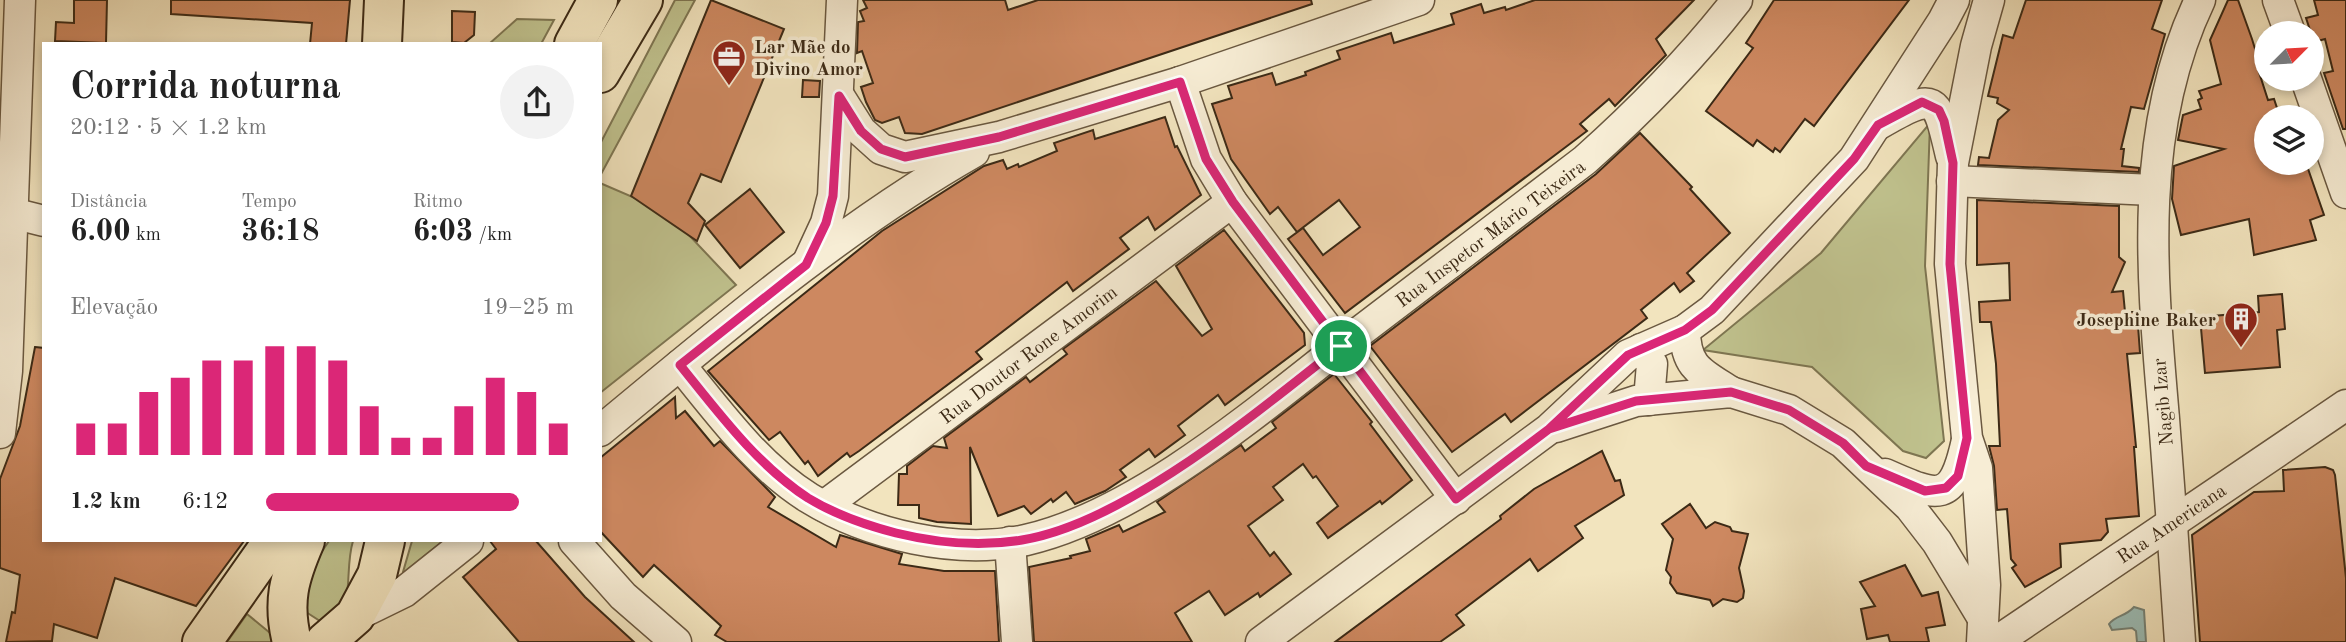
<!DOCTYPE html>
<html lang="pt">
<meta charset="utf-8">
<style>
:root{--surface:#fff;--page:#f2f2f2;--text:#222;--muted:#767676;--accent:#db2777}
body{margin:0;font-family:"Old Standard TT",serif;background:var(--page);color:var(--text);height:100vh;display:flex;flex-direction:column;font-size:26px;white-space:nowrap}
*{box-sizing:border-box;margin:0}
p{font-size:23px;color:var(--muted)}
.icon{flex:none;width:38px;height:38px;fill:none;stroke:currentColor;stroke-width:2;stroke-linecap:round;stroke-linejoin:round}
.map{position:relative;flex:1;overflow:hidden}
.sheet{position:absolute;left:42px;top:42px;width:560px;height:500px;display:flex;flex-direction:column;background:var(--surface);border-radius:0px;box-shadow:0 4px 10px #0003}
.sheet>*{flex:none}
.needle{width:46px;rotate:66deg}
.controls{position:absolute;left:2254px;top:21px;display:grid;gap:14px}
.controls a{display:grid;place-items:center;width:70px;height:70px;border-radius:50%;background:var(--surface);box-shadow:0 4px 10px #0003;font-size:35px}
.pin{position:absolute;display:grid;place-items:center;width:60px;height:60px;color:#fff;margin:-30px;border:4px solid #fff;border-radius:50%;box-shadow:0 2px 7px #0007}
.round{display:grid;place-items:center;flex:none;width:74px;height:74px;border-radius:37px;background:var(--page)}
.headline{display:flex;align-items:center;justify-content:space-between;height:119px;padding:0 28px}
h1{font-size:38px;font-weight:700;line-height:52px}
.stats{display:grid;grid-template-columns:repeat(3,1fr);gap:10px;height:119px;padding:7px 28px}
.stats div{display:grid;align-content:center}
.stats b{font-size:30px;font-weight:700}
.stats small{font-size:19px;font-weight:400}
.stats p{font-size:19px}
.chart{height:196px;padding:14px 28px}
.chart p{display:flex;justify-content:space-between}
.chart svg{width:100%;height:126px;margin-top:7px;stroke:var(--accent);stroke-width:6}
ul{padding:0 28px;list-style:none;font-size:23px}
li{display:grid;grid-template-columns:112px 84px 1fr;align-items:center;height:52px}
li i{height:18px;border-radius:9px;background:var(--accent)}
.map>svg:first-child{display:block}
.green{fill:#c0c28e;stroke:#7e7652;stroke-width:2}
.water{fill:#9cbeb7;stroke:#768377;stroke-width:2}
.building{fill:#cd8860;stroke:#3c2a16;stroke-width:2}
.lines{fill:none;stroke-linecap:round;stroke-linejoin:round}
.minor-casing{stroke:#6a5840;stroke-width:33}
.major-casing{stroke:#3c2a16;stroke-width:42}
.minor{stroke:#f7edd5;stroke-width:30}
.major{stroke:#f2e4be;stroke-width:38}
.route-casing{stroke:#fff;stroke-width:14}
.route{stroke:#db2777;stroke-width:9}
.labels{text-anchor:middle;stroke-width:7;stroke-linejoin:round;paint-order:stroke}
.poi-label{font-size:19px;font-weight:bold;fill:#3c2a16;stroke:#f7edd5;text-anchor:start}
.street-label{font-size:19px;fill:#3c2a16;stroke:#f7edd5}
</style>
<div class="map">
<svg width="2346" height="642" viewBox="0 0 2346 642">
<rect width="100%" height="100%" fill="#f2e4be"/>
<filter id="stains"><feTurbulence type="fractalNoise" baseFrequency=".00286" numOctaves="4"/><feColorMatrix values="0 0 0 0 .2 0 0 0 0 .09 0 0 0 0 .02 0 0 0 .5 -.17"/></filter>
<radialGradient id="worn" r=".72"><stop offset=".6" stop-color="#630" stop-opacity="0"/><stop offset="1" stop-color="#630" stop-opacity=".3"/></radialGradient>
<g class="green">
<polygon points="675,0 695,0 600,176 600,144"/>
<polygon points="517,19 554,20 541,44 489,44"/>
<polygon points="1930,123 1925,266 1944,441 1926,458 1903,451 1812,367 1703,350 1821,253"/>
<polygon points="600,183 649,204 687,233 736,285 600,393"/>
<path d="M 329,541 L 353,541 C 347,561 350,580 346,601 L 320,621 L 306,612 C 302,577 310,569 329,541 Z"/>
<polygon points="412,541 443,541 403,573 403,572"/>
<polygon points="247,614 281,642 227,642"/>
</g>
<path class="water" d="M 2134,607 L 2144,610 L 2146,642 L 2137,642 L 2136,631 L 2132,628 L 2112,630 L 2109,624 C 2116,615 2125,617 2134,607 Z"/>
<g class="building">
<polygon points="74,0 107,0 106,43 55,41 56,22 74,23"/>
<polygon points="171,0 350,0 346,44 310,44 312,23 171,14"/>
<polygon points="711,0 784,29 721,182 701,174 688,203 705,221 697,241 631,196"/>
<polygon points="863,0 1005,0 1008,10 1038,0 1311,0 1312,4 922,134 905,133 899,117 882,123 875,120 866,102 861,87 873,83 862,51 857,53 858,22 864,21 860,11 867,8"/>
<polygon points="1535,0 1694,0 1656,39 1666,55 1615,106 1609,99 1580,124 1587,131 1345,313 1288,239 1303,228 1323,255 1360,227 1339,200 1297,232 1278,207 1270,214 1231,159 1212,104 1232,98 1228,86 1272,73 1276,85 1306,75 1305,72 1340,59 1337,51 1391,33 1394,43 1454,24 1451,14 1481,4 1484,13 1505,7 1506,10"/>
<polygon points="1774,0 1909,0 1814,126 1805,119 1780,152 1775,148 1773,152 1757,140 1753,146 1706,111 1753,48 1746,43"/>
<polygon points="2026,0 2162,0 2152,29 2165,34 2144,109 2131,107 2121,149 2124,149 2122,166 2139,168 2139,172 1978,165 1979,157 1989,158 1998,120 2009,110 1997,103 1998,98 1988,96 2003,35 2013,38"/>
<polygon points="2228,0 2238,0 2252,39 2260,65 2257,66 2268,100 2274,99 2280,117 2266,117 2266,163 2306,163 2324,215 2310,220 2316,240 2254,255 2249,219 2181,235 2172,199 2174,166 2224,149 2178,140 2183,115 2201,109 2198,100 2202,98 2199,91 2221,84 2210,40"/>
<polygon points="2314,0 2346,0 2346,129 2343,129 2324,73 2333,71 2325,39 2314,42 2306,18 2318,15"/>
<polygon points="452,11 475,12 474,35 464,43 452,42"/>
<polygon points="803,80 820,81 819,97 802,97"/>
<polygon points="1165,117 1175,147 1177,146 1201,195 1155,230 1148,217 1120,238 1129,249 1073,291 1067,282 976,352 982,359 859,451 850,457 847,453 818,476 808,461 805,464 780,432 769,440 708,371 882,231 984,166 1003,160 1007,169 1018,164 1019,167 1057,151 1054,143 1093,130 1095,139"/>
<polygon points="1640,133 1692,187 1690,189 1730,233 1687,273 1694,281 1680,292 1674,283 1641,310 1647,318 1511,422 1505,414 1452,452 1370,346 1596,174"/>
<polygon points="750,189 784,232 740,268 705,225"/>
<polygon points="1977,200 2119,206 2119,257 2125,262 2112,292 2123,291 2125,312 2137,312 2140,353 2127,354 2136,447 2134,447 2139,516 2106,519 2108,532 2101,540 2060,544 2061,567 2025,587 2012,568 2016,565 2011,559 2007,509 1997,510 1994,466 1989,446 2000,446 1996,364 1991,322 1980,322 1979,302 2010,300 2009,263 1977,265"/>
<polygon points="1224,230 1304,333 1305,345 1225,405 1218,395 1178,426 1185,435 1155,457 1149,449 1120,470 1126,477 1105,491 1075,504 1066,492 1053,502 1051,499 1031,514 1024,506 998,516 970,447 971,524 937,522 919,518 919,505 898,505 899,474 907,474 907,466 933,446 947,448 944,438 1026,377 1030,382 1067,354 1063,349 1156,281 1202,336 1212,329 1176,266"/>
<polygon points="2282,294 2285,329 2277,330 2280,367 2205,373 2200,317 2259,312 2258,296"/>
<polygon points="35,347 44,348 44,541 244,541 196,606 115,578 97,638 54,624 52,641 6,642 12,612 15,613 20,575 0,568 0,479 20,426"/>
<polygon points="1334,374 1372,422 1370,424 1412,480 1382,504 1380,501 1328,538 1317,523 1338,506 1316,476 1313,478 1303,464 1273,487 1283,500 1248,526 1270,556 1274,552 1291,574 1260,597 1258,593 1225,615 1209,591 1175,613 1192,642 1034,642 1029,567 1071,558 1070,556 1090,551 1086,539 1119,525 1123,532 1165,512 1157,502 1241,445 1245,451 1276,428 1272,422"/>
<polygon points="675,397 676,418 685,411 714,446 720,441 775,497 768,507 836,547 840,535 902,554 899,564 944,571 995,571 999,642 727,642 715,635 721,626 654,565 643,577 600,531 600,458"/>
<polygon points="1602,451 1615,481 1620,480 1624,495 1575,526 1583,538 1538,571 1530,559 1456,615 1464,625 1440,642 1335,642 1501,519 1500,516 1534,489"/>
<polygon points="2325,467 2333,470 2335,475 2346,578 2346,642 2200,642 2192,535 2254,492 2284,491 2283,470"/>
<polygon points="1690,504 1706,528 1715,522 1730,527 1732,531 1748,534 1739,568 1744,591 1743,598 1737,602 1723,599 1713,606 1710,600 1677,593 1670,583 1671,577 1666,570 1673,539 1662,524"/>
<polygon points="490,541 536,541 585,597 634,642 519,642 463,577 496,549"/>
<polygon points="1905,565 1922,596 1938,592 1945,625 1926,628 1929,642 1890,642 1888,635 1867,639 1861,609 1875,606 1860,582"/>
</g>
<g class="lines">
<g class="minor-casing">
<g id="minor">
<polyline points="2278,0 2290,33"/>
<polyline points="2306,79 2346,193"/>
<polyline points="1180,82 1206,159 1232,202 1456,499"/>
<polyline points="839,96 861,131 881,149 905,157 999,137 1180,82 1419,0"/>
<path d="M 1879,124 C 1936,91 1937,95 1951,156"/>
<polyline points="1952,181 2153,190"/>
<polyline points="0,206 12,213 44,221"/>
<polyline points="808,262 826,223 833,196 842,0"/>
<path d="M 1685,330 C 1685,368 1702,373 1731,392"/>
<polyline points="1641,349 1652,364 1649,400"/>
<path d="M 680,365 C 718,411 757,466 809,498 C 869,535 956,555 1026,540 C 1135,515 1253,415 1341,346 C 1422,284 1504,222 1585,160 C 1640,111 1691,59 1737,0"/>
<polyline points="1556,427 1636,401 1731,392 1789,410 1843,443 1910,507 1937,542 1981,615"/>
<path d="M 600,431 C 720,332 839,229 974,152"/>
<polyline points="0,433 7,371 20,0"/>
<path d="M 1885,474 C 1939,498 1953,504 1967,440"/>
<polyline points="824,506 1232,202"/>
<polyline points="574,541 623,596 676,642"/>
<polyline points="1010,542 1017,642"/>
<polyline points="355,616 404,592 468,541"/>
<polyline points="1261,642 1549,429 1628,355 1685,330 1712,310 1854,159 1943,21 1954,0"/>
<polyline points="1982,642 1985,585 1977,468 1967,438 1950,264 1953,163 1976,46 1989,0"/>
<polyline points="1996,642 2346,405"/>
<path d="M 2180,642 C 2175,568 2170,493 2164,419 C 2152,278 2137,132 2200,0"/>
</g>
</g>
<g class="major-casing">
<g id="major">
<polyline points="382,44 384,0"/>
<polyline points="574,44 598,0"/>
<polyline points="600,73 643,0"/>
<polyline points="202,642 273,541"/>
<path d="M 292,642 C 282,602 289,578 305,541"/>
<polyline points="325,642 355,616 377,575 385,541"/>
</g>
</g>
<use href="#minor" class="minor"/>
<use href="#major" class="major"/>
</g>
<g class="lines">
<g class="route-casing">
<path id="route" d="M 1341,346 L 1233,202 L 1206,159 L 1180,82 L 999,137 L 905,157 L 881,149 L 861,131 L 839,96 L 833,196 L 826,223 L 806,265 L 680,365 C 718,412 757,465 808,498 C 836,515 865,525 896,533 C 937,543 980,547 1022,540 C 1126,523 1258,411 1341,346 L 1456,499 L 1549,429 L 1628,355 L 1685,330 L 1712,310 L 1854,159 L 1878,125 L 1922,102 L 1939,110 L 1944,121 L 1953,163 L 1950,264 L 1967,438 L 1958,476 L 1946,488 L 1925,491 L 1866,466 L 1843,443 L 1789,410 L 1731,392 L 1636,401 L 1549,429 L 1456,499 L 1341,346"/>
</g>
<use href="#route" class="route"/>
</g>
<defs>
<g id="office-pin" transform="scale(1.75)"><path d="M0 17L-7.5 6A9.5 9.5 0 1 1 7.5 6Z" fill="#8f2418" stroke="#f7edd5"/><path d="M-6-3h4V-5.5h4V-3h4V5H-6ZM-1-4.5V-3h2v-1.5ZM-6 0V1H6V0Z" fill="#fff"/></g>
<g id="building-pin" transform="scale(1.75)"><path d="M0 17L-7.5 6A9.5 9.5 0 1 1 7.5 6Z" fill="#8f2418" stroke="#f7edd5"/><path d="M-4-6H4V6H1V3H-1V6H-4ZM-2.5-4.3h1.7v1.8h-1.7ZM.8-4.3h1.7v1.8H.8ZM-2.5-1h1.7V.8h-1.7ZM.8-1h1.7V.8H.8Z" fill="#fff"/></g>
</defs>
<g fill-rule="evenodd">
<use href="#office-pin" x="729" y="57"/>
<use href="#building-pin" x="2241" y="319"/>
</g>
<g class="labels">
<g class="poi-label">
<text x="754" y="53">Lar Mãe do<tspan x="754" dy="22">Divino Amor</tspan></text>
<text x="2216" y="326" text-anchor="end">Josephine Baker</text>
</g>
<g class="street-label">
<text transform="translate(1490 233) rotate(-37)" y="7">Rua Inspetor Mário Teixeira</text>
<text transform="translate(1028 354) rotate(-37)" y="7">Rua Doutor Rone Amorim</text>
<text transform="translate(2162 402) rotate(-95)" y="7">Nagib Izar</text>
<text transform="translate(2171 523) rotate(-34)" y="7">Rua Americana</text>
</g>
</g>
<rect width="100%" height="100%" filter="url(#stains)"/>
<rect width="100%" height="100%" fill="url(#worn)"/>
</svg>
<div class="controls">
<a><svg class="needle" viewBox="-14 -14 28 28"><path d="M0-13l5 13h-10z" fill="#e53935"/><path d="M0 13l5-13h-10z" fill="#767676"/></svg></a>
<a><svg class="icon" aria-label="layers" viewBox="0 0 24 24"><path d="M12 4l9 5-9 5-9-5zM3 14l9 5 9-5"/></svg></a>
</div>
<div class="pin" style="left:1341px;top:346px;background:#1e9e55"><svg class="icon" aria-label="arrive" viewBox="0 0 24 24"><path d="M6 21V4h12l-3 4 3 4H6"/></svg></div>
<section class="sheet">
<div class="headline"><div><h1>Corrida noturna</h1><p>20:12 · 5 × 1.2 km</p></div><a class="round"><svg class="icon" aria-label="share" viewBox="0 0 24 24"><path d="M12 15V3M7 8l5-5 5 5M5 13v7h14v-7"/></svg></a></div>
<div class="stats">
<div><p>Distância</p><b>6.00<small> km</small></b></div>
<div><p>Tempo</p><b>36:18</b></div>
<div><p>Ritmo</p><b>6:03<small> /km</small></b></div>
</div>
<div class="chart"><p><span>Elevação</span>19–25 m</p>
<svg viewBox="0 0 160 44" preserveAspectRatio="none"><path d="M5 44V33M15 44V33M25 44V22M35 44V17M45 44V11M55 44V11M65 44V6M75 44V6M85 44V11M95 44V27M105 44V38M115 44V38M125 44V27M135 44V17M145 44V22M155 44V33"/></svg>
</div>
<ul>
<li><b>1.2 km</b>6:12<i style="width:82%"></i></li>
</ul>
</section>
</div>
